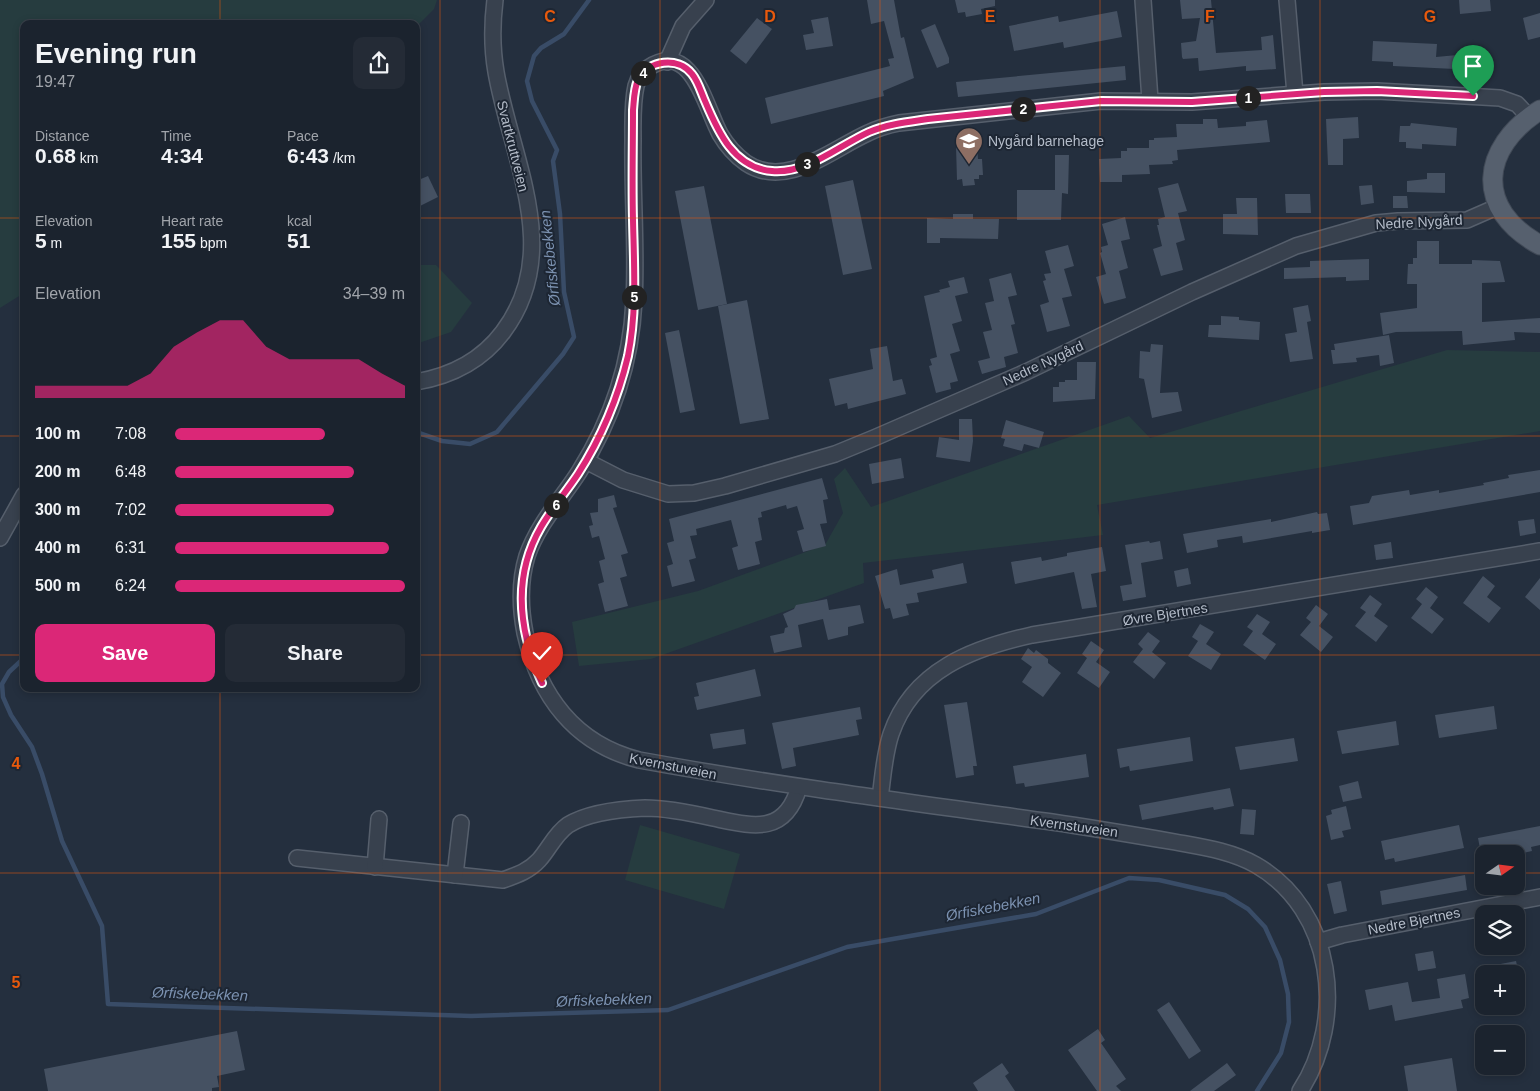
<!DOCTYPE html>
<meta charset="utf-8">
<style>
:root{--surface:#1b232e;--page:#242b36;--text:#f1f3f6;--muted:#a0a4aa;--line:#39404a;--accent:#db2777}
body{margin:0;font-family:Helvetica,sans-serif;background:var(--page);color:var(--text);height:100vh;display:flex;flex-direction:column;font-size:19px;white-space:nowrap}
*{box-sizing:border-box;margin:0}
p{font-size:16px;color:var(--muted)}
.icon{flex:none;width:28px;height:28px;fill:none;stroke:currentColor;stroke-width:2;stroke-linecap:round;stroke-linejoin:round}
.map{position:relative;flex:1;overflow:hidden}
.sheet{position:absolute;left:20px;top:20px;width:400px;height:672px;display:flex;flex-direction:column;background:var(--surface);border-radius:10px;box-shadow:0 2px 8px #0003,0 0 0 1px var(--line)}
.sheet>*{flex:none}
.needle{width:32px;rotate:76deg}
.controls{position:absolute;left:1475px;top:845px;display:grid;gap:10px}
.controls a{display:grid;place-items:center;width:50px;height:50px;border-radius:10px;background:var(--surface);box-shadow:0 2px 8px #0003,0 0 0 1px var(--line);font-size:25px}
.pin{position:absolute;display:grid;place-items:center;width:42px;height:42px;color:#fff;margin:-51px -21px;border-radius:50% 50% 50% 0;rotate:-45deg;box-shadow:0 0 5px #0007}
.pin .icon{rotate:45deg}
.km{position:absolute;width:25px;height:25px;margin:-12px;border-radius:50%;background:#222;color:#fff;font-size:14px;line-height:25px;text-align:center}
.round{display:grid;place-items:center;flex:none;width:52px;height:52px;border-radius:10px;background:var(--page)}
.overview{display:flex;align-items:center;justify-content:space-between;height:85px;padding:0 15px}
h1{font-size:28px;font-weight:700;line-height:38px}
.stats{display:grid;grid-template-columns:repeat(3,1fr);gap:8px;height:85px;padding:5px 15px}
.stats div{display:grid;align-content:center}
.stats b{font-size:21px;font-weight:700}
.stats small{font-size:14px;font-weight:400}
.stats p{font-size:14px}
.chart{height:140px;padding:10px 15px}
.chart p{display:flex;justify-content:space-between}
.chart svg{width:100%;height:90px;margin-top:5px;fill:var(--accent);opacity:.7}
.cta{display:flex;gap:10px;margin-top:auto;padding:10px 15px}
.cta a{flex:1;height:58px;border-radius:10px;background:var(--accent);color:#fff;font-size:20px;font-weight:700;line-height:58px;text-align:center}
.cta a+a{background:var(--page);color:var(--text)}
ul{padding:0 15px;list-style:none;font-size:16px}
li{display:grid;grid-template-columns:80px 60px 1fr;align-items:center;height:38px}
li i{height:12px;border-radius:6px;background:var(--accent)}
.map>svg:first-child{display:block}
.green{fill:#263c3f}
.lines{fill:none;stroke-linecap:round;stroke-linejoin:round}
.stream{stroke:#394c67;stroke-width:4.5}
.building{fill:#455162}
.minor-casing{stroke:#565f6c;stroke-width:18}
.major-casing{stroke:#414a57;stroke-width:21}
.minor{stroke:#38414e;stroke-width:15}
.major{stroke:#56606e;stroke-width:19}
.route-casing{stroke:#fff;stroke-width:10}
.route{stroke:#db2777;stroke-width:6}
.grid{fill:none;stroke:#e8590c;stroke-width:1;stroke-opacity:0.55}
.labels{text-anchor:middle;stroke-width:4;stroke-linejoin:round;paint-order:stroke}
.poi-label{font-size:14px;fill:#b4bcc9;stroke:#1d2633;text-anchor:start}
.street-label{font-size:14px;fill:#b4bcc9;stroke:#1d2633}
.water-label{font-size:15px;font-style:italic;fill:#7c92b1;stroke:#1d2633}
.grid-label{font-size:16px;text-anchor:middle;font-weight:bold;fill:#e8590c;stroke:#1d2633;stroke-width:4;stroke-linejoin:round;paint-order:stroke}
</style>
<div class="map">
<svg width="1540" height="1091" viewBox="0 0 1540 1091">
<rect width="100%" height="100%" fill="#242f3e"/>
<g class="green">
<polygon points="0,0 437,0 434,9 416,27 416,24 24,24 24,293 0,308"/>
<polygon points="416,265 436,265 472,303 451,332 416,344"/>
<polygon points="1447,350 1540,352 1540,431 1097,505 1103,535 863,563 864,583 651,659 579,666 572,622 698,591 825,545 843,513 834,479 845,468 871,507 1129,416 1150,438"/>
<polygon points="640,825 740,854 724,909 625,880"/>
</g>
<g class="lines">
<g class="stream">
<polyline points="416,432 442,441 470,444 497,432 563,354 574,337 564,292 560,214 553,161 557,150 532,101 527,81 534,56 541,48 564,34 589,0"/>
<polyline points="24,658 9,672 2,684 3,697 11,715 32,747 42,774 62,841 102,926 108,1004 471,1016 668,1010 847,947 1036,914 1129,878 1159,880 1225,895 1248,909 1265,927 1280,960 1288,994 1289,1022 1281,1053 1257,1091"/>
</g>
</g>
<g class="building">
<polygon points="867,0 894,0 901,38 904,37 914,78 883,91 884,96 771,124 765,98 890,66 888,59 894,58 884,21 871,24"/>
<polygon points="955,0 995,0 995,6 981,9 982,14 966,17 965,12 958,13"/>
<polygon points="1180,0 1211,0 1216,53 1262,50 1261,37 1273,35 1276,69 1246,71 1246,66 1199,71 1198,58 1183,59 1182,57 1181,43 1196,41 1200,18 1182,19"/>
<polygon points="1459,0 1490,0 1491,11 1460,14"/>
<polygon points="1117,11 1122,37 1064,48 1063,42 1014,51 1009,26 1058,16 1059,22"/>
<polygon points="1540,13 1540,37 1528,40 1523,18"/>
<polygon points="828,17 833,46 806,50 803,35 814,33 811,20"/>
<polygon points="757,18 772,29 746,64 730,51"/>
<polygon points="935,24 949,58 949,63 937,68 921,30"/>
<polygon points="1373,41 1437,44 1436,57 1468,54 1469,71 1455,72 1455,69 1393,66 1393,62 1372,61"/>
<polygon points="1125,66 1126,80 958,97 956,82"/>
<polygon points="1358,117 1359,138 1343,139 1343,165 1328,165 1326,119"/>
<polygon points="1203,119 1217,119 1218,128 1246,126 1246,122 1267,120 1270,142 1177,150 1178,160 1172,161 1173,164 1149,165 1150,174 1122,175 1122,182 1100,182 1099,159 1121,158 1121,151 1127,151 1127,148 1149,148 1149,140 1154,140 1154,138 1177,137 1176,124 1203,124"/>
<polygon points="1411,123 1457,128 1456,146 1422,144 1422,149 1406,148 1406,142 1399,142 1400,126 1410,126"/>
<polygon points="977,145 978,159 982,159 983,175 979,175 979,179 974,179 975,185 963,186 962,179 957,180 956,146"/>
<polygon points="1055,155 1069,155 1068,194 1062,193 1061,220 1017,220 1017,190 1055,190"/>
<polygon points="1427,173 1445,173 1445,193 1407,192 1407,181 1427,179"/>
<polygon points="428,176 438,197 416,208 416,181"/>
<polygon points="853,180 872,269 843,275 825,186"/>
<polygon points="1178,183 1187,211 1178,213 1185,240 1176,243 1183,270 1161,276 1153,249 1162,246 1157,225 1159,225 1158,219 1165,217 1158,188"/>
<polygon points="1372,185 1374,203 1361,205 1359,186"/>
<polygon points="704,186 727,304 698,310 675,191"/>
<polygon points="1285,194 1310,194 1311,213 1286,213"/>
<polygon points="1393,196 1407,196 1408,208 1393,208"/>
<polygon points="1236,198 1257,198 1258,235 1223,234 1223,214 1237,214"/>
<polygon points="953,214 973,214 973,219 999,219 998,239 940,238 940,243 927,243 927,218 953,219"/>
<polygon points="1125,217 1130,239 1121,241 1128,268 1119,271 1126,298 1104,304 1096,277 1106,274 1100,253 1102,252 1101,247 1108,245 1102,224"/>
<polygon points="1417,241 1439,241 1439,264 1472,264 1472,260 1500,261 1505,282 1482,283 1482,322 1540,318 1540,333 1514,332 1515,340 1463,345 1462,331 1396,332 1383,335 1380,313 1417,308 1417,284 1407,284 1408,264 1413,264 1413,258 1417,258"/>
<polygon points="1068,245 1074,266 1064,269 1072,296 1062,298 1070,326 1047,332 1040,305 1049,302 1043,281 1046,280 1044,274 1051,273 1045,251"/>
<polygon points="1369,259 1369,280 1346,281 1346,277 1284,279 1284,268 1310,267 1310,261"/>
<polygon points="1011,273 1017,295 1008,297 1015,324 1011,325 1018,353 1004,357 1006,367 982,374 978,361 990,358 983,332 992,330 985,303 994,301 989,279"/>
<polygon points="964,277 968,293 955,296 962,321 952,324 960,351 950,354 958,381 950,383 951,389 936,393 929,366 932,365 930,359 937,357 924,296 940,292 939,290 950,287 948,281"/>
<polygon points="747,300 769,419 740,424 718,306"/>
<polygon points="1308,305 1311,321 1307,322 1313,359 1290,362 1285,334 1297,332 1293,308"/>
<polygon points="1221,316 1239,317 1239,320 1260,322 1259,340 1208,337 1209,325 1221,325"/>
<polygon points="679,330 695,410 680,413 665,333"/>
<polygon points="1389,335 1394,363 1380,366 1379,355 1356,358 1357,362 1333,364 1331,350 1335,350 1334,344"/>
<polygon points="1151,344 1163,345 1160,393 1178,392 1182,411 1152,418 1144,379 1139,378 1140,351 1150,352"/>
<polygon points="887,346 893,381 902,379 906,394 848,409 847,403 835,406 829,379 873,369 870,349"/>
<polygon points="1077,362 1096,362 1095,399 1053,402 1053,387 1059,387 1059,382 1065,382 1065,380 1077,380"/>
<polygon points="959,419 972,419 973,441 970,462 936,457 939,437 959,440"/>
<polygon points="1006,420 1044,432 1039,448 1024,444 1022,451 1003,446 1005,439 1001,438"/>
<polygon points="901,458 904,478 872,484 869,464"/>
<polygon points="1540,470 1540,492 1353,525 1350,506 1369,503 1372,496 1409,490 1410,495 1439,490 1439,493 1484,485 1483,483 1509,478 1508,475"/>
<polygon points="822,478 828,499 823,500 827,523 820,524 826,546 803,552 797,531 804,529 797,506 787,509 786,505 761,512 762,517 758,518 762,540 755,542 760,564 738,570 732,548 738,546 731,520 696,529 697,535 690,536 696,558 689,560 695,581 672,587 667,566 673,564 667,543 674,541 669,519"/>
<polygon points="614,495 617,507 613,508 628,553 621,555 627,576 620,578 628,606 605,612 598,584 604,582 599,561 605,559 599,536 592,538 589,526 593,525 590,513 598,512 598,499"/>
<polygon points="1317,512 1318,514 1327,513 1330,530 1312,533 1312,531 1243,543 1242,536 1217,540 1218,547 1187,553 1183,534 1271,519 1271,522"/>
<polygon points="1534,519 1536,533 1520,536 1518,521"/>
<polygon points="1149,541 1150,543 1160,541 1163,559 1141,563 1146,597 1123,601 1120,586 1132,584 1125,545"/>
<polygon points="1391,542 1393,558 1376,560 1374,545"/>
<polygon points="1102,547 1106,571 1091,574 1097,607 1082,609 1074,572 1015,584 1011,562 1041,557 1042,561 1067,556 1067,553"/>
<polygon points="963,563 967,583 917,593 919,602 906,604 909,615 893,619 890,608 885,609 875,576 897,569 900,585 934,578 932,570"/>
<polygon points="1188,568 1191,584 1177,587 1174,571"/>
<polygon points="1483,576 1495,586 1487,597 1501,608 1489,623 1463,603"/>
<polygon points="1540,578 1540,610 1525,597"/>
<polygon points="1426,587 1438,597 1430,608 1444,619 1432,634 1411,618 1422,604 1416,599"/>
<polygon points="1370,595 1382,604 1374,616 1388,626 1376,642 1355,626 1366,612 1360,608"/>
<polygon points="827,599 829,610 860,605 864,623 848,627 848,635 828,640 823,619 798,625 802,647 774,653 770,636 784,633 785,628 788,627 783,614 794,609 796,605"/>
<polygon points="1316,605 1328,614 1319,626 1333,637 1321,652 1300,635 1311,622 1306,618"/>
<polygon points="1257,614 1270,622 1262,634 1276,644 1265,660 1243,645 1253,631 1247,627"/>
<polygon points="1200,624 1214,632 1206,644 1221,654 1211,670 1188,656 1198,641 1192,637"/>
<polygon points="1148,632 1160,641 1152,652 1166,663 1154,679 1133,662 1143,649 1138,644"/>
<polygon points="1091,641 1104,650 1096,662 1110,672 1099,688 1077,673 1087,658 1082,654"/>
<polygon points="1028,648 1034,653 1036,650 1048,659 1048,663 1061,673 1043,697 1022,682 1032,667 1021,659"/>
<polygon points="755,669 761,696 697,710 694,697 699,696 696,683"/>
<polygon points="967,702 977,766 973,766 974,775 956,778 944,705"/>
<polygon points="1494,706 1497,729 1439,738 1435,715"/>
<polygon points="860,707 862,719 856,720 859,735 793,748 796,766 782,769 772,723"/>
<polygon points="1396,721 1399,745 1342,754 1337,731"/>
<polygon points="744,729 746,744 713,749 710,734"/>
<polygon points="1190,737 1193,761 1130,771 1129,766 1120,768 1117,749"/>
<polygon points="1294,738 1298,761 1240,770 1235,747"/>
<polygon points="1086,754 1089,777 1025,787 1024,783 1016,784 1013,766"/>
<polygon points="1358,781 1362,798 1343,802 1339,786"/>
<polygon points="1230,788 1234,806 1214,810 1213,807 1142,820 1139,805"/>
<polygon points="1346,806 1351,829 1342,831 1344,837 1331,840 1326,816 1332,814 1331,810"/>
<polygon points="1242,809 1256,810 1254,835 1240,834"/>
<polygon points="1459,825 1464,848 1395,862 1394,858 1385,860 1381,841"/>
<polygon points="1540,826 1540,845 1531,847 1532,851 1519,854 1481,854 1478,838"/>
<polygon points="1465,875 1467,890 1382,905 1380,891"/>
<polygon points="1341,881 1347,911 1334,914 1327,884"/>
<polygon points="1433,951 1436,968 1418,971 1415,954"/>
<polygon points="1516,961 1519,974 1481,974 1480,968"/>
<polygon points="1465,974 1469,998 1461,1000 1463,1008 1395,1021 1392,1005 1369,1010 1365,990 1408,982 1412,1002 1440,998 1437,979"/>
<polygon points="1169,1002 1201,1051 1189,1059 1157,1010"/>
<polygon points="1098,1029 1105,1040 1101,1043 1126,1079 1116,1086 1121,1091 1097,1091 1068,1050"/>
<polygon points="237,1031 245,1070 217,1076 219,1087 212,1088 212,1091 48,1091 44,1069"/>
<polygon points="1452,1058 1457,1091 1408,1091 1404,1066"/>
<polygon points="1002,1063 1009,1073 1005,1076 1015,1091 978,1091 973,1083"/>
<polygon points="1227,1063 1236,1075 1214,1091 1190,1091"/>
</g>
<g class="lines">
<g class="minor-casing">
<g id="minor">
<polyline points="1143,0 1150,100"/>
<polyline points="1287,0 1295,94"/>
<polyline points="667,62 683,26 706,0"/>
<path d="M 416,382 C 451,376 482,360 503,332 C 564,251 511,159 496,72 C 492,49 492,24 495,0"/>
<polyline points="586,461 623,480 668,494 694,493 725,486 835,454 874,438 1026,372 1192,292 1296,246 1376,223 1398,221 1467,220 1499,206"/>
<polyline points="0,538 24,495"/>
<path d="M 880,798 C 883,777 884,755 891,734 C 913,670 973,648 1032,635 L 1540,551"/>
<path d="M 297,858 L 503,880 C 517,875 529,871 539,860 C 549,849 555,834 568,825 C 589,812 621,809 645,808 C 668,808 691,813 713,818 C 752,826 785,836 799,787"/>
<polyline points="375,867 379,819"/>
<polyline points="455,875 461,823"/>
<polyline points="1318,942 1342,935 1540,897"/>
<path d="M 1300,1091 C 1347,1019 1334,910 1256,865 C 1231,851 1202,847 1175,842 C 1134,835 1093,828 1052,822 C 914,803 776,785 639,760 C 575,744 539,696 525,633 C 520,607 519,582 527,556 C 538,524 561,500 579,472 C 612,420 631,363 634,301 C 637,248 632,194 633,141 C 633,123 632,104 636,86 C 638,79 642,72 648,68 C 692,38 706,109 720,134 C 727,146 735,155 746,163 C 786,190 832,149 868,133 C 878,128 889,125 899,123 L 1101,101 L 1192,102 L 1324,92 L 1377,91 L 1500,98 L 1517,104 L 1529,117"/>
</g>
</g>
<g class="major-casing">
<path id="major" d="M 1540,110 C 1480,148 1474,209 1540,245"/>
</g>
<use href="#minor" class="minor"/>
<use href="#major" class="major"/>
</g>
<g class="lines">
<g class="route-casing">
<path id="route" d="M 542,683 C 519,632 512,577 541,527 C 552,508 566,492 578,474 C 601,438 618,398 628,356 C 637,312 634,265 633,220 C 632,183 633,147 633,110 C 634,100 634,89 638,80 C 648,60 678,56 692,74 C 698,81 701,92 705,101 C 718,132 734,168 772,171 C 807,174 838,146 869,132 C 888,124 908,122 928,119 L 1101,101 L 1192,102 L 1324,92 L 1377,91 L 1473,96"/>
</g>
<use href="#route" class="route"/>
</g>
<path class="grid" d="M 220,0 L 220,24M 440,0 L 440,1091M 660,0 L 660,1091M 880,0 L 880,1091M 1100,0 L 1100,1091M 1320,0 L 1320,1091M 0,218 L 24,218M 416,218 L 1540,218M 0,436 L 24,436M 416,436 L 1540,436M 0,655 L 24,655M 416,655 L 1540,655M 220,689 L 220,1091M 0,873 L 1484,873M 1516,873 L 1540,873"/>
<defs>
<g id="school-pin" transform="scale(1.4375)"><path d="M0 17L-7.5 6A9.5 9.5 0 1 1 7.5 6Z" fill="#8d6e63" stroke="#1d2633"/><path d="M0-5L7-2L0 1L-7-2ZM-4 1L0 2.5L4 1V4Q0 6-4 4Z" fill="#fff"/></g>
</defs>
<g fill-rule="evenodd">
<use href="#school-pin" x="969" y="141"/>
</g>
<g class="labels">
<g class="poi-label">
<text x="988" y="146">Nygård barnehage</text>
</g>
<g class="street-label">
<text transform="translate(513 146) rotate(76)" y="5">Svartkruttveien</text>
<text transform="translate(1419 222) rotate(-3)" y="5">Nedre Nygård</text>
<text transform="translate(1043 363) rotate(-25)" y="5">Nedre Nygård</text>
<text transform="translate(1165 614) rotate(-9)" y="5">Øvre Bjertnes</text>
<text transform="translate(673 766) rotate(11)" y="5">Kvernstuveien</text>
<text transform="translate(1074 826) rotate(8)" y="5">Kvernstuveien</text>
<text transform="translate(1414 921) rotate(-11)" y="5">Nedre Bjertnes</text>
</g>
<g class="water-label">
<text transform="translate(550 258) rotate(-96)" y="5">Ørfiskebekken</text>
<text transform="translate(993 907) rotate(-11)" y="5">Ørfiskebekken</text>
<text transform="translate(200 994) rotate(2)" y="5">Ørfiskebekken</text>
<text transform="translate(604 1000) rotate(-2)" y="5">Ørfiskebekken</text>
</g>
</g>
<g class="grid-label">
<text x="550" y="22">C</text>
<text x="770" y="22">D</text>
<text x="990" y="22">E</text>
<text x="1210" y="22">F</text>
<text x="1430" y="22">G</text>
<text x="16" y="769">4</text>
<text x="16" y="988">5</text>
</g>
</svg>
<div class="controls">
<a><svg class="needle" viewBox="-14 -14 28 28"><path d="M0-13l5 13h-10z" fill="#e53935"/><path d="M0 13l5-13h-10z" fill="#a0a4aa"/></svg></a>
<a><svg class="icon" aria-label="layers" viewBox="0 0 24 24"><path d="M12 4l9 5-9 5-9-5zM3 14l9 5 9-5"/></svg></a>
<a>+</a>
<a>−</a>
</div>
<div class="pin" style="left:1473px;top:96px;background:#1e9e55"><svg class="icon" aria-label="arrive" viewBox="0 0 24 24"><path d="M6 21V4h12l-3 4 3 4H6"/></svg></div>
<div class="pin" style="left:542px;top:683px;background:#d93025"><svg class="icon" aria-label="check" viewBox="0 0 24 24"><path d="M5 12l5 5 9-10"/></svg></div>
<b class="km" style="left:1248px;top:98px">1</b>
<b class="km" style="left:1023px;top:109px">2</b>
<b class="km" style="left:807px;top:164px">3</b>
<b class="km" style="left:643px;top:73px">4</b>
<b class="km" style="left:634px;top:297px">5</b>
<b class="km" style="left:556px;top:505px">6</b>
<section class="sheet">
<div class="overview"><div><h1>Evening run</h1><p>19:47</p></div><a class="round"><svg class="icon" aria-label="share" viewBox="0 0 24 24"><path d="M12 15V3M7 8l5-5 5 5M5 13v7h14v-7"/></svg></a></div>
<div class="stats">
<div><p>Distance</p><b>0.68<small> km</small></b></div>
<div><p>Time</p><b>4:34</b></div>
<div><p>Pace</p><b>6:43<small> /km</small></b></div>
</div>
<div class="stats">
<div><p>Elevation</p><b>5<small> m</small></b></div>
<div><p>Heart rate</p><b>155<small> bpm</small></b></div>
<div><p>kcal</p><b>51</b></div>
</div>
<div class="chart"><p><span>Elevation</span>34–39 m</p>
<svg viewBox="0 0 160 44" preserveAspectRatio="none"><path d="M0 44V38L10 38L20 38L30 38L40 38L50 32L60 19L70 12L80 6L90 6L100 19L110 25L120 25L130 25L140 25L150 32L160 38V44z"/></svg>
</div>
<ul>
<li><b>100 m</b>7:08<i style="width:65%"></i></li>
<li><b>200 m</b>6:48<i style="width:78%"></i></li>
<li><b>300 m</b>7:02<i style="width:69%"></i></li>
<li><b>400 m</b>6:31<i style="width:93%"></i></li>
<li><b>500 m</b>6:24<i style="width:100%"></i></li>
</ul>
<div class="cta"><a>Save</a><a>Share</a></div>
</section>
</div>
